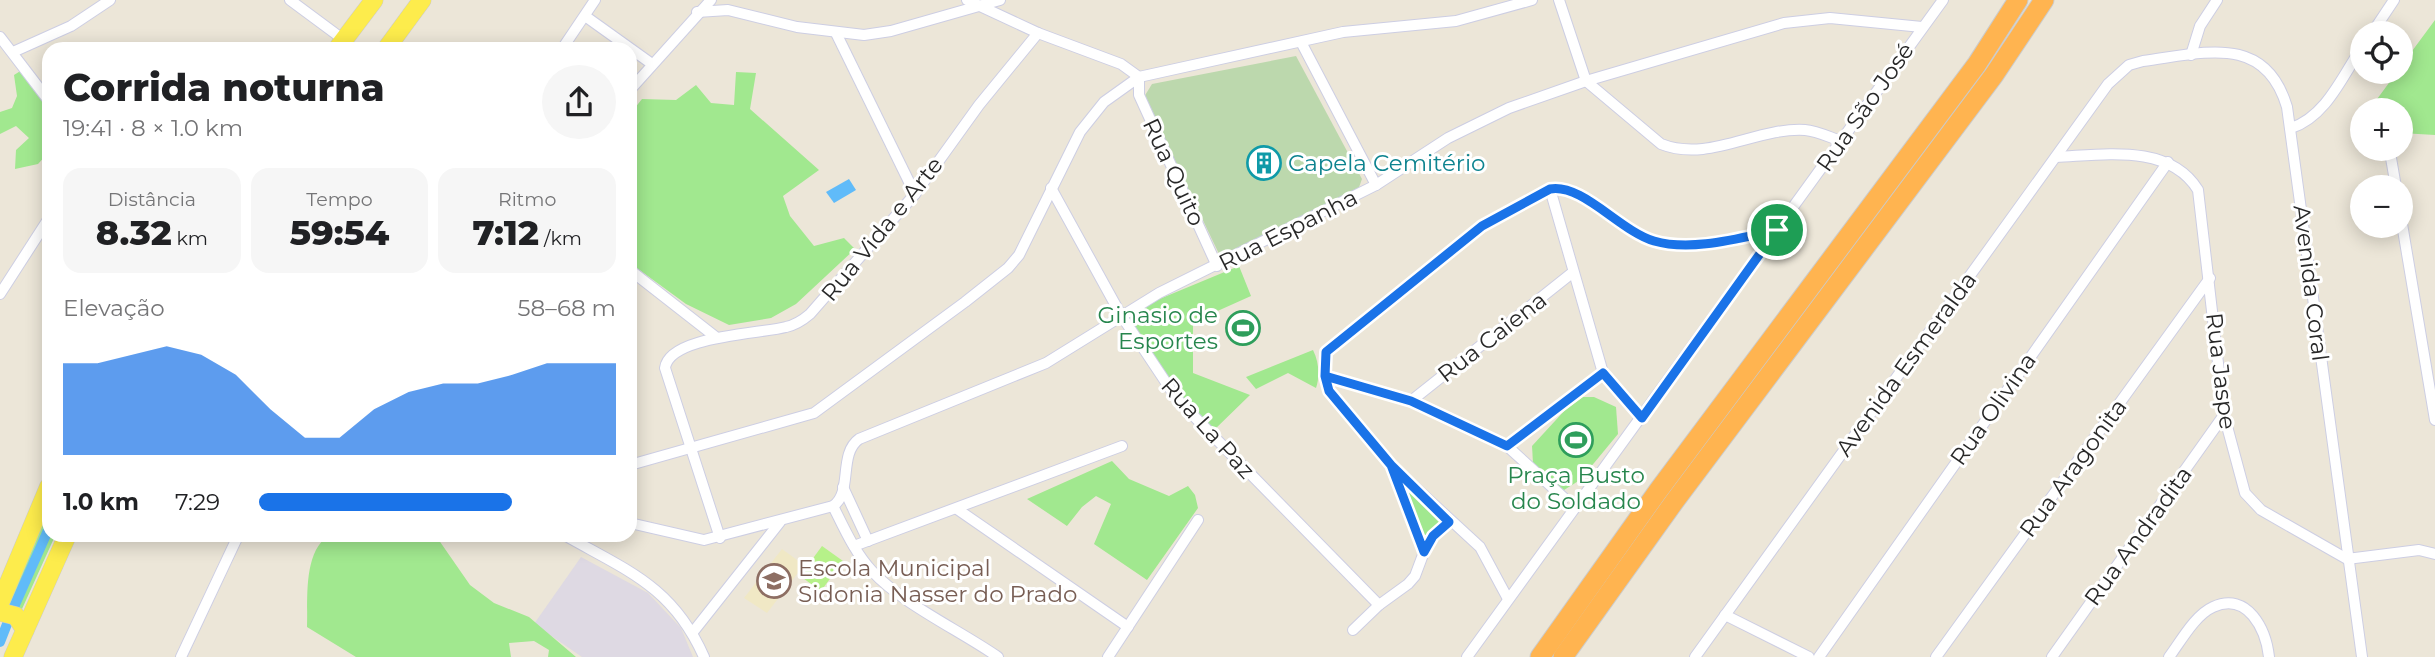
<!DOCTYPE html>
<html lang="pt">
<meta charset="utf-8">
<style>
:root{--surface:#fff;--page:#f6f6f6;--text:#202124;--muted:#757577;--accent:#1a73e8}
body{margin:0;font-family:Montserrat,sans-serif;background:var(--page);color:var(--text);height:100vh;display:flex;flex-direction:column;font-size:26px;white-space:nowrap}
*{box-sizing:border-box;margin:0}
p{font-size:23px;color:var(--muted)}
.icon{flex:none;width:38px;height:38px;fill:none;stroke:currentColor;stroke-width:2;stroke-linecap:round;stroke-linejoin:round}
.map{position:relative;flex:1;overflow:hidden}
.sheet{position:absolute;left:42px;top:42px;width:595px;height:500px;display:flex;flex-direction:column;background:var(--surface);border-radius:21px;box-shadow:0 4px 18px #0003}
.sheet>*{flex:none}
.controls{position:absolute;left:2350px;top:21px;display:grid;gap:14px}
.controls a{display:grid;place-items:center;width:63px;height:63px;border-radius:50%;background:var(--surface);box-shadow:0 4px 18px #0003;font-size:35px}
.pin{position:absolute;display:grid;place-items:center;width:60px;height:60px;color:#fff;margin:-30px;border:4px solid #fff;border-radius:50%;box-shadow:0 2px 7px #0007}
.round{display:grid;place-items:center;flex:none;width:74px;height:74px;border-radius:37px;background:var(--page)}
.overview{display:flex;align-items:center;justify-content:space-between;height:119px;padding:0 21px}
h1{font-size:38px;font-weight:800;line-height:52px}
.stats{display:grid;grid-template-columns:repeat(3,1fr);gap:10px;height:119px;padding:7px 21px}
.stats div{display:grid;align-content:center;border-radius:18px;background:var(--page);text-align:center}
.stats b{font-size:35px;font-weight:800}
.stats small{font-size:19px;font-weight:400}
.stats p{font-size:19px}
.chart{height:196px;padding:14px 21px}
.chart p{display:flex;justify-content:space-between}
.chart svg{width:100%;height:126px;margin-top:7px;fill:var(--accent);opacity:.7}
ul{padding:0 21px;list-style:none;font-size:23px}
li{display:grid;grid-template-columns:112px 84px 1fr;align-items:center;height:52px}
li i{height:18px;border-radius:9px;background:var(--accent)}
.map>svg:first-child{display:block}
.industrial{fill:#ded9e3}
.education{fill:#f0e8c5}
.green{fill:#a1e88f}
.cemetery{fill:#bcd8ad}
.pitch{fill:#b6f189}
.water{fill:#60bbf9}
.lines{fill:none;stroke-linecap:round;stroke-linejoin:round}
.canal{stroke:#60bbf9;stroke-width:10}
.street-casing{stroke:#cdcee3;stroke-width:12}
.primary-casing{stroke:#cbcbcb;stroke-width:19}
.highway-casing{stroke:#cbcbcb;stroke-width:21}
.street{stroke:#fff;stroke-width:10}
.primary{stroke:#fdec4c;stroke-width:18}
.highway{stroke:#ffb450;stroke-width:19}
.route-casing{stroke:#fff;stroke-width:14}
.route{stroke:#1a73e8;stroke-width:9}
.labels{text-anchor:middle;stroke-width:6;stroke-linejoin:round;paint-order:stroke}
.street-label{font-size:23px;fill:#282828;stroke:#fff}
.culture-label{font-size:23px;fill:#0d838f;stroke:#fff;text-anchor:start}
.leisure-label{font-size:23px;fill:#27864d;stroke:#fff;text-anchor:end}
.education-label{font-size:23px;fill:#785e54;stroke:#fff;text-anchor:start}
</style>
<div class="map">
<svg width="2435" height="657" viewBox="0 0 2435 657">
<rect width="100%" height="100%" fill="#ece6d8"/>
<polygon class="industrial" points="581,557 648,593 681,628 693,657 582,657 534,624"/>
<polygon class="education" points="782,549 804,565 767,613 744,598"/>
<g class="green">
<polygon points="2435,20 2435,135 2401,133 2401,110 2369,110 2397,72 2401,72 2401,66"/>
<polygon points="22,70 49,112 49,152 38,164 15,169 16,150 29,138 16,126 0,134 0,112 12,108 17,96 14,75"/>
<polygon points="736,72 756,73 750,109 819,170 783,196 790,216 814,246 844,238 855,249 796,304 771,318 729,325 686,304 630,263 630,114 642,99 676,100 696,85 711,103 734,105"/>
<polygon points="1239,266 1251,296 1193,322 1193,373 1250,395 1212,432 1176,396 1121,319 1145,305"/>
<path d="M 1313,350 C 1319,362 1320,376 1316,388 L 1288,373 L 1256,389 L 1246,377 Z"/>
<polygon points="1583,397 1594,397 1616,407 1618,434 1580,480 1564,490 1547,478 1533,463 1532,446 1566,409"/>
<polygon points="1112,461 1129,479 1169,496 1188,486 1195,495 1198,508 1147,580 1094,544 1111,504 1096,496 1082,507 1067,526 1027,499"/>
<polygon points="1399,479 1444,520 1424,540"/>
<polygon points="49,495 49,536 55,536 22,609 11,608 5,601"/>
<path d="M 328,536 L 436,536 L 470,585 L 494,603 L 529,617 L 576,657 L 548,657 L 549,650 L 534,641 L 509,643 L 511,657 L 356,657 L 307,627 C 308,600 303,553 328,536 Z"/>
</g>
<polygon class="cemetery" points="1296,56 1362,179 1358,190 1220,256 1144,97 1152,84"/>
<polygon class="pitch" points="822,546 843,561 821,591 800,576"/>
<polygon class="water" points="849,179 856,190 834,203 826,192"/>
<g class="lines">
<g class="canal">
<polyline points="14,607 49,528"/>
<polyline points="0,642 9,619"/>
</g>
<g class="street-casing">
<g id="street">
<polyline points="290,0 344,40"/>
<polyline points="967,0 1038,33 1121,64 1139,77"/>
<path d="M 1559,0 L 1586,81 L 1661,144 C 1709,163 1756,127 1805,130 C 1817,131 1829,137 1841,141"/>
<polyline points="697,12 728,10 797,27 864,35 891,31 1000,0"/>
<polyline points="585,16 652,64"/>
<polyline points="836,33 915,194"/>
<polyline points="2372,33 2394,0"/>
<polyline points="0,37 49,101"/>
<polyline points="1301,42 1376,185"/>
<polyline points="562,49 595,0"/>
<polyline points="13,52 71,26 110,0"/>
<polyline points="2191,55 2200,26 2217,0"/>
<polyline points="1139,77 1139,95 1217,266"/>
<polyline points="630,90 711,0"/>
<path d="M 2291,128 C 2326,117 2343,75 2362,47"/>
<path d="M 2056,157 C 2103,155 2169,143 2198,190 L 2224,415 L 2245,493 L 2261,510 L 2347,559 L 2419,550 L 2435,554"/>
<polyline points="2391,158 2396,187"/>
<polyline points="1051,188 1121,315 1177,399 1379,605"/>
<polyline points="1550,189 1603,373 1642,418"/>
<polyline points="2401,218 2435,420"/>
<polyline points="630,270 717,338"/>
<polyline points="0,294 49,218"/>
<polyline points="1325,376 1411,401 1507,446 1564,498"/>
<polyline points="1411,401 1572,273"/>
<polyline points="1507,446 1603,373"/>
<polyline points="630,465 814,413 965,302 1008,268 1019,255 1080,132 1104,102 1139,77 1343,32 1456,21 1532,0"/>
<polyline points="843,487 868,541"/>
<path d="M 833,506 C 844,528 855,553 872,571 C 902,604 961,631 998,657"/>
<polyline points="957,509 1128,627"/>
<path d="M 630,523 L 704,540 L 833,506 C 853,493 838,454 859,439 L 1046,363 L 1159,293 L 1376,185 L 1448,138 L 1509,108 L 1586,81 L 1784,23 L 1830,18 L 1922,27"/>
<path d="M 566,536 C 628,571 673,587 704,657"/>
<path d="M 720,538 L 665,368 C 669,336 759,334 786,327 C 795,325 803,320 810,314 L 915,194 L 979,105 L 1038,33"/>
<polyline points="854,546 1122,446"/>
<polyline points="1424,552 1433,536 1449,522"/>
<path d="M 1508,599 L 1480,547 L 1391,465 L 1329,391 L 1325,376 L 1326,352 L 1482,226 L 1550,189 C 1580,183 1619,231 1654,241 C 1692,252 1739,238 1777,230"/>
<polyline points="1725,615 1809,657"/>
<polyline points="1353,630 1379,605 1408,584 1415,576 1424,552 1393,469"/>
<polyline points="693,632 780,522"/>
<polyline points="181,657 238,536"/>
<polyline points="1108,657 1198,520"/>
<polyline points="1467,657 1943,0"/>
<path d="M 1695,657 L 2108,84 L 2129,65 L 2143,61 C 2204,53 2265,33 2287,107 L 2362,657"/>
<polyline points="1819,657 2168,162"/>
<polyline points="1936,657 2210,278"/>
<polyline points="2052,657 2224,415"/>
<path d="M 2169,657 C 2181,641 2195,615 2213,607 C 2248,591 2266,630 2269,657"/>
</g>
</g>
<g class="primary-casing">
<g id="primary">
<polyline points="337,49 374,0"/>
<polyline points="386,49 422,0"/>
<polyline points="0,603 49,486"/>
<polyline points="0,612 16,616 25,630"/>
<polyline points="13,657 67,536"/>
</g>
</g>
<g class="highway-casing">
<g id="highway">
<polyline points="1540,657 1658,491 1977,64 2018,0"/>
<polyline points="1563,657 1674,502 1994,75 2044,0"/>
</g>
</g>
<use href="#street" class="street"/>
<use href="#primary" class="primary"/>
<use href="#highway" class="highway"/>
</g>
<g class="lines">
<g class="route-casing">
<path id="route" d="M 1777,230 C 1739,238 1692,252 1654,241 C 1620,231 1582,183 1550,189 L 1482,226 L 1326,352 L 1325,376 L 1329,391 L 1391,465 L 1424,552 L 1433,536 L 1449,522 L 1391,465 L 1329,391 L 1325,376 L 1411,401 L 1507,446 L 1603,373 L 1642,418 L 1777,230"/>
</g>
<use href="#route" class="route"/>
</g>
<defs>
<g id="building-ring" transform="scale(1.75)"><circle r="9.5" fill="#fff" stroke="#0f9aa8" stroke-width="1.5"/><path d="M-4-6H4V6H1V3H-1V6H-4ZM-2.5-4.3h1.7v1.8h-1.7ZM.8-4.3h1.7v1.8H.8ZM-2.5-1h1.7V.8h-1.7ZM.8-1h1.7V.8H.8Z" fill="#0f9aa8"/></g>
<g id="stadium-ring" transform="scale(1.75)"><circle r="9.5" fill="#fff" stroke="#2e9e5b" stroke-width="1.5"/><path d="M0-5a6.5 5 0 1 0 0 10a6.5 5 0 1 0 0-10ZM-3.5-1.8h7v3.6h-7Z" fill="#2e9e5b"/></g>
<g id="school-ring" transform="scale(1.75)"><circle r="9.5" fill="#fff" stroke="#8d6e63" stroke-width="1.5"/><path d="M0-5L7-2L0 1L-7-2ZM-4 1L0 2.5L4 1V4Q0 6-4 4Z" fill="#8d6e63"/></g>
</defs>
<g fill-rule="evenodd">
<use href="#building-ring" x="1264" y="163"/>
<use href="#stadium-ring" x="1243" y="328"/>
<use href="#stadium-ring" x="1576" y="440"/>
<use href="#school-ring" x="774" y="581"/>
</g>
<g class="labels">
<g class="street-label">
<text transform="translate(1865 107) rotate(-55)" y="8">Rua São José</text>
<text transform="translate(1174 172) rotate(65)" y="8">Rua Quito</text>
<text transform="translate(882 229) rotate(-51)" y="8">Rua Vida e Arte</text>
<text transform="translate(1288 230) rotate(-27)" y="8">Rua Espanha</text>
<text transform="translate(2311 283) rotate(83)" y="8">Avenida Coral</text>
<text transform="translate(1492 337) rotate(-38)" y="8">Rua Caiena</text>
<text transform="translate(1906 364) rotate(-54)" y="8">Avenida Esmeralda</text>
<text transform="translate(2221 371) rotate(83)" y="8">Rua Jaspe</text>
<text transform="translate(1993 409) rotate(-55)" y="8">Rua Olivina</text>
<text transform="translate(1208 428) rotate(48)" y="8">Rua La Paz</text>
<text transform="translate(2073 468) rotate(-54)" y="8">Rua Aragonita</text>
<text transform="translate(2138 536) rotate(-54)" y="8">Rua Andradita</text>
</g>
<g class="culture-label">
<text x="1288" y="171">Capela Cemitério</text>
</g>
<g class="leisure-label">
<text x="1218" y="323">Ginasio de<tspan x="1218" dy="26">Esportes</tspan></text>
<text x="1576" y="483" text-anchor="middle">Praça Busto<tspan x="1576" dy="26">do Soldado</tspan></text>
</g>
<g class="education-label">
<text x="798" y="576">Escola Municipal<tspan x="798" dy="26">Sidonia Nasser do Prado</tspan></text>
</g>
</g>
</svg>
<div class="controls">
<a><svg class="icon" aria-label="locate" viewBox="0 0 24 24"><circle cx="12" cy="12" r="6"/><path d="M12 2v4M12 18v4M2 12h4M18 12h4"/></svg></a>
<a>+</a>
<a>−</a>
</div>
<div class="pin" style="left:1777px;top:230px;background:#1e9e55"><svg class="icon" aria-label="arrive" viewBox="0 0 24 24"><path d="M6 21V4h12l-3 4 3 4H6"/></svg></div>
<section class="sheet">
<div class="overview"><div><h1>Corrida noturna</h1><p>19:41 · 8 × 1.0 km</p></div><a class="round"><svg class="icon" aria-label="share" viewBox="0 0 24 24"><path d="M12 15V3M7 8l5-5 5 5M5 13v7h14v-7"/></svg></a></div>
<div class="stats">
<div><p>Distância</p><b>8.32<small> km</small></b></div>
<div><p>Tempo</p><b>59:54</b></div>
<div><p>Ritmo</p><b>7:12<small> /km</small></b></div>
</div>
<div class="chart"><p><span>Elevação</span>58–68 m</p>
<svg viewBox="0 0 160 44" preserveAspectRatio="none"><path d="M0 44V12L10 12L20 9L30 6L40 9L50 16L60 28L70 38L80 38L90 28L100 22L110 19L120 19L130 16L140 12L150 12L160 12V44z"/></svg>
</div>
<ul>
<li><b>1.0 km</b>7:29<i style="width:71%"></i></li>
</ul>
</section>
</div>
